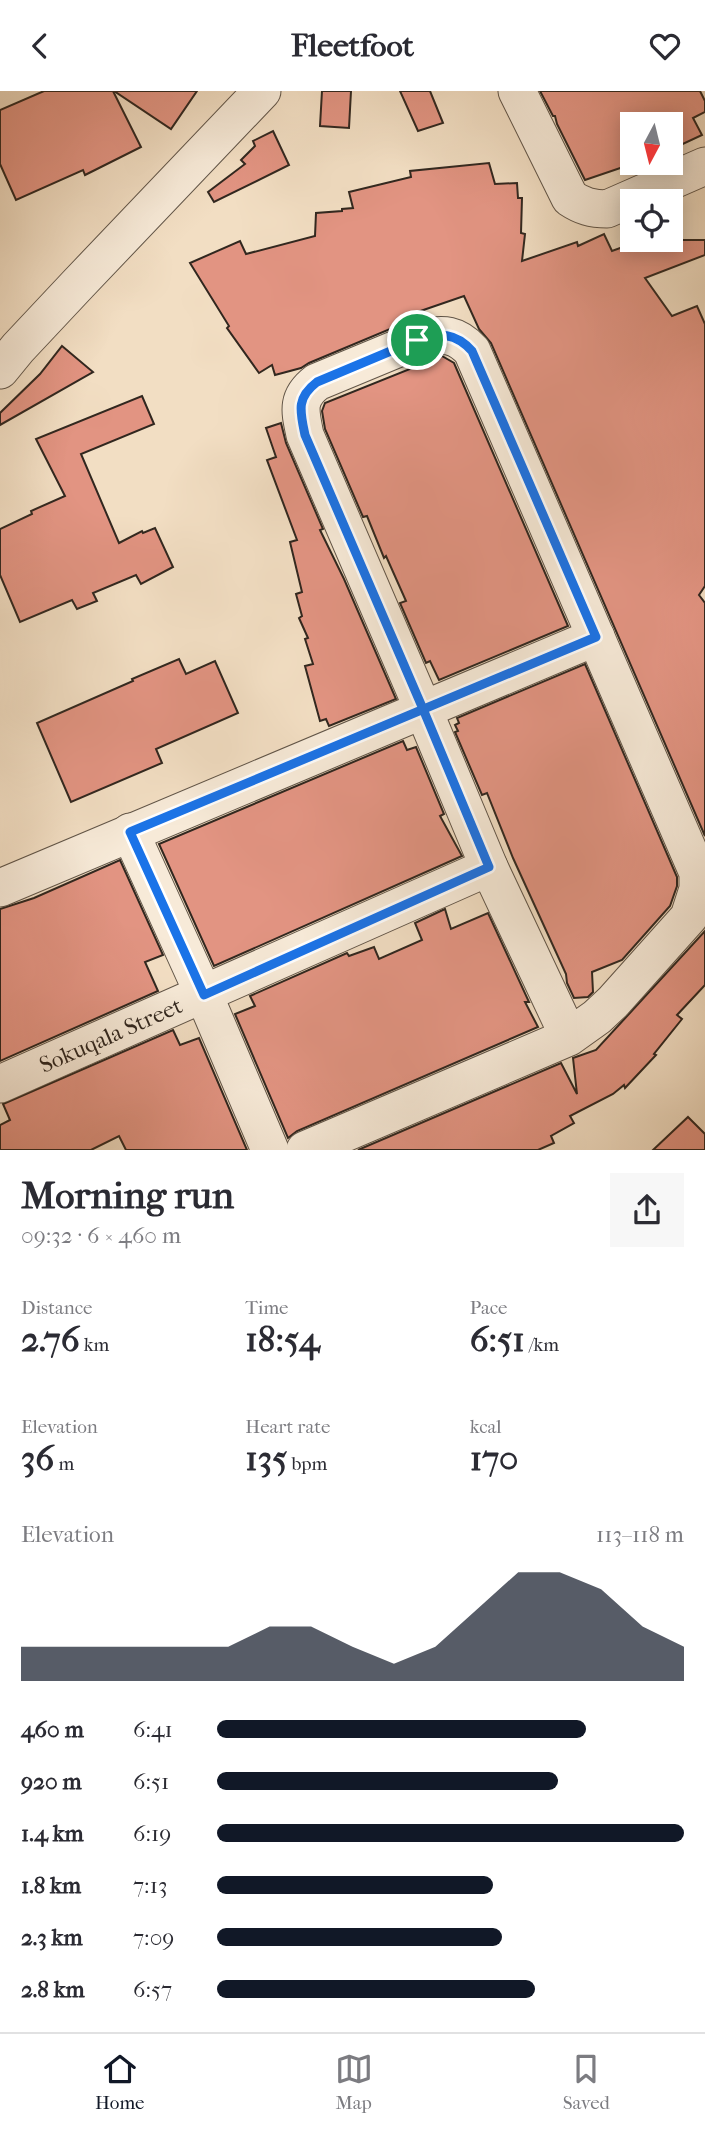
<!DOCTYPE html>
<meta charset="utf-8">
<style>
:root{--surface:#fff;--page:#f7f7f7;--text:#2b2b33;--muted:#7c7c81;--line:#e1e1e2;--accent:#111827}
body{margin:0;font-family:"IM FELL French Canon",serif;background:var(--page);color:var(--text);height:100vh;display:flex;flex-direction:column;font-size:26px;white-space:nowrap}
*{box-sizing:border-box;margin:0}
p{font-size:23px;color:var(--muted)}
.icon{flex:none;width:38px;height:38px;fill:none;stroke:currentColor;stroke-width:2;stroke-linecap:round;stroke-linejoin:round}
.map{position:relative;height:1059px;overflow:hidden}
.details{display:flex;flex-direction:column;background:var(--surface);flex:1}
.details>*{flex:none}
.needle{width:46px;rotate:187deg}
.fabs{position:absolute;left:620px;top:21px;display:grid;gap:14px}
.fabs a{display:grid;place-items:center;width:63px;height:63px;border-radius:0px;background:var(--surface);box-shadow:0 4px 18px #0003;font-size:35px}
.pin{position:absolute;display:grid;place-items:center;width:60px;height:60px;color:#fff;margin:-30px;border:4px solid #fff;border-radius:50%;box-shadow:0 2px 7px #0007}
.round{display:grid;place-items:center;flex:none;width:74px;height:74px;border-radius:0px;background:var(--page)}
.overview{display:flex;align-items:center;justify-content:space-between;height:119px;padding:0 21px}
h1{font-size:38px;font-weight:800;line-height:52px}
.stats{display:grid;grid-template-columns:repeat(3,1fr);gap:10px;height:119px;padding:7px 21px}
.stats div{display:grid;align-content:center}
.stats b{font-size:35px;font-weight:800}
.stats small{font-size:19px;font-weight:400}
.stats p{font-size:19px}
.chart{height:196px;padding:14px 21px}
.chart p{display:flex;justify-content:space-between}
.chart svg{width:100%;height:126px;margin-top:7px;fill:var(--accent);opacity:.7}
ul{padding:0 21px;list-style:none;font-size:23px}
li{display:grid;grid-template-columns:112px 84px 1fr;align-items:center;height:52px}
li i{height:18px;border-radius:9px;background:var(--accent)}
header{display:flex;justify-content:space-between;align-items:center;height:91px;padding:0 21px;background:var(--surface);font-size:32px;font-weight:800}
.dock{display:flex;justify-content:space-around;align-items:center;height:98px;border-top:2px solid var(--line);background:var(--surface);font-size:19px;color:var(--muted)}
.dock a{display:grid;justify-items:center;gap:4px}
.dock .on{color:var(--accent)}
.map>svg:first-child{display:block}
.building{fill:#e29482;stroke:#31271f;stroke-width:2}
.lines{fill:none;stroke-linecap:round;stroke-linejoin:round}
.minor-casing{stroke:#615548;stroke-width:39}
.minor{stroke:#f7ead8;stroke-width:37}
.route-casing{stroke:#fff;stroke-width:14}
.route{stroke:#1a73e8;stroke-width:9}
.labels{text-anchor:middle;stroke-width:5;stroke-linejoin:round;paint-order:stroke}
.street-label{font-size:23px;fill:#31271f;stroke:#f7ead8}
</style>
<header><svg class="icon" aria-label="back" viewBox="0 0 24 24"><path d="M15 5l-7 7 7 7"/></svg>Fleetfoot<svg class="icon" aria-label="heart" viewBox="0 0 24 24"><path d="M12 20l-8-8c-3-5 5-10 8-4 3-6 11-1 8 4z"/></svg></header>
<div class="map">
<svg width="705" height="1059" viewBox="0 0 705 1059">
<rect width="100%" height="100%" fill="#f2dec3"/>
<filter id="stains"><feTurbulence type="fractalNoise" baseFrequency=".00286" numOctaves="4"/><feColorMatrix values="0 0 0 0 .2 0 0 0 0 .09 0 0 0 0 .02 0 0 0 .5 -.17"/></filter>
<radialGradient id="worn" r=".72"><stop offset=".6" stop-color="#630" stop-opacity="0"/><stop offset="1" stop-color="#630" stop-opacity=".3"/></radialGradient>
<g class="building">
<polygon points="44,0 113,0 141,56 85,84 83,79 16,109 0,73 0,19"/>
<polygon points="114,0 197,0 171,38"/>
<polygon points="322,0 351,0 349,37 320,35"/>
<polygon points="400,0 430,0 443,32 418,40"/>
<polygon points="540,0 700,0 705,10 705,21 693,27 702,44 670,59 670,33 632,33 632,72 635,72 585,89 557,33 555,25 553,25"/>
<polygon points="273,40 289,74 214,111 208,101 245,73 241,69 255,55 253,50"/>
<polygon points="489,72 495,93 517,92 518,107 522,107 521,142 525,143 522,170 577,151 578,155 604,143 612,160 642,149 705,149 705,164 645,187 672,225 697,215 705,233 705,495 699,504 705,512 705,745 491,252 479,238 464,205 406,225 407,231 309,272 301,277 275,284 272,274 259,282 227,237 229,235 190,172 240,150 246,163 315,145 316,122 342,120 342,118 353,117 349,101 411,86 410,80"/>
<polygon points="62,255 93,281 0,334 0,322 40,283"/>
<polygon points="442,265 454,272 568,535 439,589 430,570 426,572 400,512 406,510 386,465 384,467 367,425 363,426 325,338 322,320 325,312"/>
<polygon points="142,305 154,333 81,363 119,452 142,440 143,442 155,437 173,476 141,493 136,484 93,502 97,510 77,518 72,509 20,531 0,484 0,438 32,423 31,420 65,405 36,348"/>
<polygon points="281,332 286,352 323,438 320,439 344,488 396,608 329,635 326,628 320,630 305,575 313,573 305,548 308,547 299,527 302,525 296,503 302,501 290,451 297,449 267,369 276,366 266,337"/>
<polygon points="179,568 186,583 215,570 238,622 156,658 162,672 71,711 37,632 133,590 132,588"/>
<polygon points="585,573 677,786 677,795 670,815 622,869 592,881 593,901 588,906 574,907 567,892 566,883 513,767 487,702 482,704 455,641 458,640 455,634 459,632 457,627"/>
<polygon points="403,650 407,659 416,656 444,723 440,725 462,765 214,875 159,753"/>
<polygon points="120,769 163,864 145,871 158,900 0,970 0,818 34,807"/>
<polygon points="445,818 451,838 488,822 529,911 525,911 538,936 297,1040 288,1047 235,923 255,915 250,905 347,862 349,865 374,856 379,868 422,849 415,832"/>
<polygon points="705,840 705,894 677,924 682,928 654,963 656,964 625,997 624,994 613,1003 570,1025 574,1032 551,1045 554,1052 538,1059 358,1059 561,972 577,1003 573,967 596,959"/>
<polygon points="173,939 180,954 199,947 247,1059 126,1059 119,1045 91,1059 0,1059 0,1034 10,1029 3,1013"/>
<polygon points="688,1026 705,1043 705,1059 653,1059"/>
</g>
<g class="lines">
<g class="minor-casing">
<g id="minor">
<path d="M 517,0 L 570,107 C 582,115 592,118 607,118 L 705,75"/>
<polyline points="0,279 18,257 79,192 262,0"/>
<polyline points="130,741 204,904 270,1059"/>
<polyline points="0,797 596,546"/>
<path id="s1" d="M 0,993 L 489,776"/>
<path d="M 305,1059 L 569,946 L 597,926 L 613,911 L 689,826 L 698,798 L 698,782 L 472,260 C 457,243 443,242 423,247 L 317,291 C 296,307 300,320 305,344 L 423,618 L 489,776 L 569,946"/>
</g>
</g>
<use href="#minor" class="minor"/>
</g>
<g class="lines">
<g class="route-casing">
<path id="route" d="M 417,249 L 317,291 C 296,307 300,320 305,344 L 423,618 L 489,776 L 204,904 L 130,741 L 596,546 L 472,260 C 456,242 439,241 417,249"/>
</g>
<use href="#route" class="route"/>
</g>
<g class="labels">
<g class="street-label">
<text dy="8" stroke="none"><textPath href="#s1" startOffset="121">Sokuqala Street</textPath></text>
</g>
</g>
<rect width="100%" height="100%" filter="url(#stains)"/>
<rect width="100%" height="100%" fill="url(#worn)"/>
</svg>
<div class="fabs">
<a><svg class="needle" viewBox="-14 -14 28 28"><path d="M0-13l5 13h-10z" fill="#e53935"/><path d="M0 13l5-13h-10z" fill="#7c7c81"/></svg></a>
<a><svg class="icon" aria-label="locate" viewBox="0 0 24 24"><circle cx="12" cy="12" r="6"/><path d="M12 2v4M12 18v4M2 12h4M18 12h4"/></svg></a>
</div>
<div class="pin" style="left:417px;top:249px;background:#1e9e55"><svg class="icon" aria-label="arrive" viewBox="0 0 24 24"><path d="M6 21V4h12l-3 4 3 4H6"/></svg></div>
</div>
<section class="details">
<div class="overview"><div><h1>Morning run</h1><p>09:32 · 6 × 460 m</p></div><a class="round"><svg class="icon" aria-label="share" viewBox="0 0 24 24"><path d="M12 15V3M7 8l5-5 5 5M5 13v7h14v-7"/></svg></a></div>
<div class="stats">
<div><p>Distance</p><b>2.76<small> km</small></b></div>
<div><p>Time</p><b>18:54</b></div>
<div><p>Pace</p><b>6:51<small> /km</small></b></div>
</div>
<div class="stats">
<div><p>Elevation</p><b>36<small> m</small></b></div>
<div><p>Heart rate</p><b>135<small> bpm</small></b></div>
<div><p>kcal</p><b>170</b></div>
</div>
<div class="chart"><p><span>Elevation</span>113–118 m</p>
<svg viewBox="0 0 160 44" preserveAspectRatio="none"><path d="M0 44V32L10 32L20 32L30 32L40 32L50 32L60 25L70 25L80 32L90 38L100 32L110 19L120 6L130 6L140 12L150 25L160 32V44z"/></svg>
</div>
<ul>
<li><b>460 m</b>6:41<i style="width:79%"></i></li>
<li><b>920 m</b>6:51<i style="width:73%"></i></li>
<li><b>1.4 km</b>6:19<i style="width:100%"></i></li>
<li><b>1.8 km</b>7:13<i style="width:59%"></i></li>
<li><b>2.3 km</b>7:09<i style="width:61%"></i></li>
<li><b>2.8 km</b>6:57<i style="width:68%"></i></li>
</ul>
</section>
<nav class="dock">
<a class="on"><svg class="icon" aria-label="home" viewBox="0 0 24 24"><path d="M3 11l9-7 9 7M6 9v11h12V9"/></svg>Home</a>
<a><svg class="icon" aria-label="map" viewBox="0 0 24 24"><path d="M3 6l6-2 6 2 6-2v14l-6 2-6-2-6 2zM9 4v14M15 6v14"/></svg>Map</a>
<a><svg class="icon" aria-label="saved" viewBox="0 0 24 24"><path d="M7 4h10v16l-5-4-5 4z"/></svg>Saved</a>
</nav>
